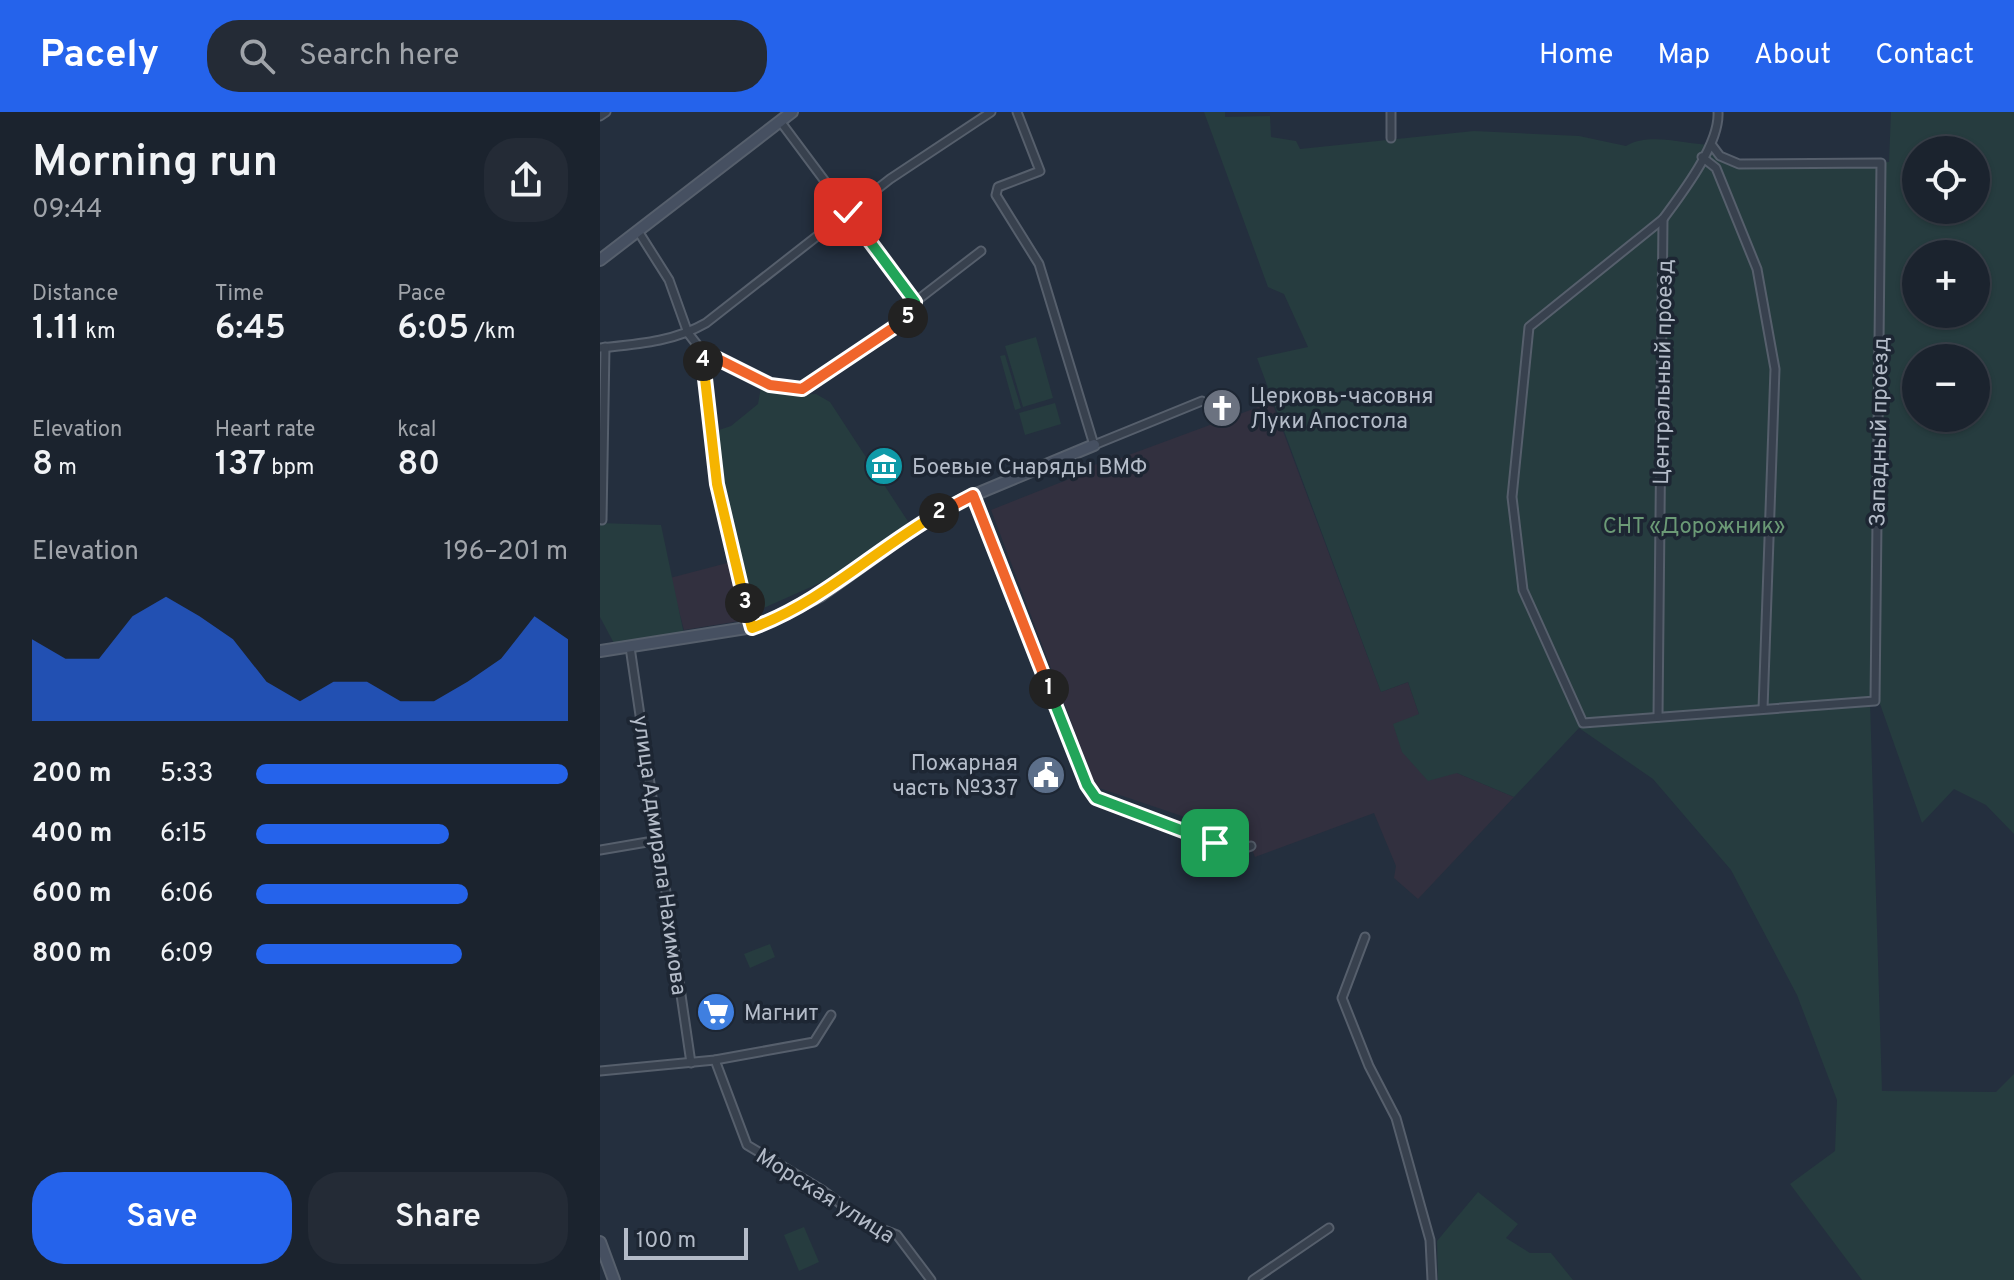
<!DOCTYPE html>
<meta charset="utf-8">
<style>
:root{--surface:#1b232e;--page:#242b36;--text:#f1f3f6;--muted:#a0a4aa;--line:#39404a;--accent:#2563eb}
body{margin:0;font-family:Overpass,sans-serif;background:var(--page);color:var(--text);height:100vh;display:flex;flex-direction:column;font-size:30px;white-space:nowrap}
*{box-sizing:border-box;margin:0}
p{font-size:26px;color:var(--muted)}
.icon{flex:none;width:44px;height:44px;fill:none;stroke:currentColor;stroke-width:2;stroke-linecap:round;stroke-linejoin:round}
.map{position:relative;flex:1;overflow:hidden}
.sheet{display:flex;flex-direction:column;background:var(--surface);width:600px}
.sheet>*{flex:none}
.fabs{position:absolute;left:1302px;top:24px;display:grid;gap:16px}
.fabs a{display:grid;place-items:center;width:88px;height:88px;border-radius:50%;background:var(--surface);box-shadow:0 2px 6px #0004,0 0 0 2px var(--line);font-size:40px}
.scale{position:absolute;left:24px;bottom:20px;width:124px;box-sizing:border-box;padding-left:8px;border:4px solid #b4bcc9;border-top:0;font-size:22px;line-height:28px;white-space:nowrap;color:#b4bcc9;-webkit-text-stroke:6px #1d2633;paint-order:stroke}
.pin{position:absolute;display:grid;place-items:center;width:68px;height:68px;color:#fff;margin:-34px;border-radius:16px;box-shadow:0 4px 12px #0006}
.km{position:absolute;width:40px;height:40px;margin:-20px;border-radius:50%;background:#222;color:#fff;font-size:22px;line-height:40px;text-align:center}
.round{display:grid;place-items:center;flex:none;width:84px;height:84px;border-radius:32px;background:var(--page)}
.summary{display:flex;align-items:center;justify-content:space-between;height:136px;padding:0 32px}
h1{font-size:44px;font-weight:600;line-height:60px}
.stats{display:grid;grid-template-columns:repeat(3,1fr);gap:12px;height:136px;padding:8px 32px}
.stats div{display:grid;align-content:center}
.stats b{font-size:34px;font-weight:600}
.stats small{font-size:22px;font-weight:400}
.stats p{font-size:22px}
.chart{height:224px;padding:16px 32px}
.chart p{display:flex;justify-content:space-between}
.chart svg{width:100%;height:144px;margin-top:8px;fill:var(--accent);opacity:.7}
.primary-button{display:flex;gap:16px;margin-top:auto;padding:16px 32px}
.primary-button a{flex:1;height:92px;border-radius:32px;background:var(--accent);color:#fff;font-size:32px;font-weight:600;line-height:92px;text-align:center}
.primary-button a+a{background:var(--page);color:var(--text)}
ul{padding:0 32px;list-style:none;font-size:26px}
li{display:grid;grid-template-columns:128px 96px 1fr;align-items:center;height:60px}
li i{height:20px;border-radius:10px;background:var(--accent)}
header{display:flex;align-items:center;gap:48px;box-sizing:border-box;height:112px;padding:0 40px;background:var(--accent);color:#fff}
header strong{font-size:38px}
nav{display:flex;gap:44px;margin-inline-start:auto;font-size:28px}
.search{width:560px;height:72px;background:var(--page);display:flex;align-items:center;gap:20px;box-sizing:border-box;padding:0 28px;border-radius:32px;color:var(--muted);font-size:30px}
main{display:flex;flex:1;min-height:0}
.map>svg:first-child{display:block}
.medical{fill:#32303f}
.green{fill:#263c3f;fill-rule:evenodd}
.lines{fill:none;stroke-linecap:round;stroke-linejoin:round}
.street-casing{stroke:#565f6c;stroke-width:11}
.secondary-casing{stroke:#565f6c;stroke-width:14}
.street{stroke:#38414e;stroke-width:7}
.secondary{stroke:#465061;stroke-width:10}
.split-1-casing{stroke:#fff;stroke-width:16}
.split-2-casing{stroke:#fff;stroke-width:16}
.split-3-casing{stroke:#fff;stroke-width:16}
.split-4-casing{stroke:#fff;stroke-width:16}
.split-5-casing{stroke:#fff;stroke-width:16}
.split-6-casing{stroke:#fff;stroke-width:16}
.split-1{stroke:#22a559;stroke-width:10}
.split-2{stroke:#f0652b;stroke-width:10}
.split-3{stroke:#f5b400;stroke-width:10}
.split-4{stroke:#f5b400;stroke-width:10}
.split-5{stroke:#f0652b;stroke-width:10}
.split-6{stroke:#22a559;stroke-width:10}
.labels{text-anchor:middle;stroke-width:7;stroke-linejoin:round;paint-order:stroke}
.street-label{font-size:22px;fill:#b4bcc9;stroke:#1d2633}
.poi-label{font-size:22px;fill:#b4bcc9;stroke:#1d2633;text-anchor:start}
.park-label{font-size:22px;fill:#6b9a76;stroke:#1d2633}
</style>
<header>
<strong>Pacely</strong>
<div class="search"><svg class="icon" aria-label="search" viewBox="0 0 24 24"><circle cx="10" cy="10" r="6"/><path d="M15 15l6 6"/></svg>Search here</div>
<nav><a>Home</a><a>Map</a><a>About</a><a>Contact</a></nav>
</header>
<main>
<section class="sheet">
<div class="summary"><div><h1>Morning run</h1><p>09:44</p></div><a class="round"><svg class="icon" aria-label="share" viewBox="0 0 24 24"><path d="M12 15V3M7 8l5-5 5 5M5 13v7h14v-7"/></svg></a></div>
<div class="stats">
<div><p>Distance</p><b>1.11<small> km</small></b></div>
<div><p>Time</p><b>6:45</b></div>
<div><p>Pace</p><b>6:05<small> /km</small></b></div>
</div>
<div class="stats">
<div><p>Elevation</p><b>8<small> m</small></b></div>
<div><p>Heart rate</p><b>137<small> bpm</small></b></div>
<div><p>kcal</p><b>80</b></div>
</div>
<div class="chart"><p><span>Elevation</span>196–201 m</p>
<svg viewBox="0 0 160 44" preserveAspectRatio="none"><path d="M0 44V19L10 25L20 25L30 12L40 6L50 12L60 19L70 32L80 38L90 32L100 32L110 38L120 38L130 32L140 25L150 12L160 19V44z"/></svg>
</div>
<ul>
<li><b>200 m</b>5:33<i style="width:100%"></i></li>
<li><b>400 m</b>6:15<i style="width:62%"></i></li>
<li><b>600 m</b>6:06<i style="width:68%"></i></li>
<li><b>800 m</b>6:09<i style="width:66%"></i></li>
</ul>
<div class="primary-button"><a>Save</a><a>Share</a></div>
</section>
<div class="map">
<svg width="1414" height="1168" viewBox="0 0 1414 1168">
<rect width="100%" height="100%" fill="#242f3e"/>
<g class="medical">
<polygon points="672,290 781,580 808,570 819,602 857,661 914,685 818,787 794,766 796,754 774,701 655,745 647,726 496,675 391,398 487,360 486,356 505,349 507,351"/>
<polygon points="131,450 146,508 84,518 70,466"/>
</g>
<g class="green">
<path d="M 604,0 L 625,0 L 625,5 L 670,4 L 671,25 L 696,29 L 700,37 L 874,19 L 979,24 L 1026,34 C 1049,20 1085,32 1110,33 C 1141,66 1244,51 1289,50 L 1291,0 L 1414,0 L 1414,722 L 1386,693 L 1354,677 L 1322,711 L 1279,589 L 1270,590 L 1282,979 L 1396,980 L 1414,962 L 1414,1168 L 1262,1168 L 1190,1072 L 1235,1039 L 1237,988 L 1197,883 L 1131,758 L 1053,667 L 979,616 L 914,685 L 857,661 L 828,669 L 802,640 L 793,612 L 819,602 L 808,570 L 781,580 L 657,246 L 708,235 L 684,182 L 668,175 ZM 1316,38 L 1376,38 L 1376,98 L 1316,98 ZM 1316,142 L 1376,142 L 1376,202 L 1316,202 ZM 1316,246 L 1376,246 L 1376,306 L 1316,306 Z"/>
<polygon points="436,225 453,286 423,295 405,234"/>
<polygon points="405,243 421,296 415,298 400,244"/>
<polygon points="161,275 185,283 216,282 230,290 309,411 222,470 148,503 110,321 131,314 158,292"/>
<polygon points="455,291 461,312 425,323 419,301"/>
<polygon points="0,411 61,413 85,527 17,537 0,505"/>
<polygon points="170,832 175,845 150,856 144,842"/>
<polygon points="878,1080 918,1112 906,1126 930,1141 951,1141 973,1168 838,1168 837,1129"/>
<polygon points="204,1115 219,1150 199,1159 184,1123"/>
</g>
<g class="lines">
<g class="street-casing">
<g id="street">
<polyline points="417,0 440,59 398,75 396,83 439,152 494,333 602,289"/>
<polyline points="0,4 6,0"/>
<polyline points="180,9 315,190"/>
<polyline points="791,26 791,0"/>
<path d="M 1111,32 L 1120,44 L 1139,52 L 1281,51 L 1275,589 L 983,611 L 923,478 L 912,385 L 929,215 L 1063,107 C 1082,81 1120,32 1118,0"/>
<polyline points="1102,45 1116,56 1157,157 1175,257 1163,597"/>
<polyline points="38,119 69,168 88,221 102,239 170,273 202,277 295,218 308,207 315,190 381,139"/>
<path d="M 0,236 C 38,232 73,230 106,211 L 290,67 L 391,0"/>
<polyline points="100,236 117,372 152,516"/>
<polyline points="373,383 491,681 512,694 637,739 651,734"/>
<polyline points="2,408 5,235"/>
<polyline points="30,535 91,951"/>
<polyline points="1058,605 1063,107"/>
<polyline points="0,738 59,728"/>
<polyline points="765,825 742,886 769,954 796,1006 830,1128 832,1168"/>
<polyline points="115,948 147,1033 222,1078 268,1112 297,1123 331,1168"/>
<polyline points="0,959 115,948 214,930 231,903"/>
<polyline points="653,1168 729,1116"/>
</g>
</g>
<g class="secondary-casing">
<g id="secondary">
<polyline points="0,148 192,0"/>
<polyline points="0,539 159,514 220,484 328,407 362,388 494,333"/>
<polyline points="0,1130 14,1168"/>
</g>
</g>
<use href="#street" class="street"/>
<use href="#secondary" class="secondary"/>
</g>
<g class="lines">
<g class="split-1-casing">
<polyline id="split-1" points="449,577 487,673 496,686 615,731"/>
</g>
<g class="split-2-casing">
<polyline id="split-2" points="339,401 373,383 449,577"/>
</g>
<g class="split-3-casing">
<path id="split-3" d="M 145,491 L 152,516 C 223,490 274,438 339,401"/>
</g>
<g class="split-4-casing">
<polyline id="split-4" points="103,249 117,372 145,491"/>
</g>
<g class="split-5-casing">
<polyline id="split-5" points="103,249 102,239 170,273 202,277 308,206"/>
</g>
<g class="split-6-casing">
<polyline id="split-6" points="248,100 315,190 308,206"/>
</g>
<use href="#split-1" class="split-1"/>
<use href="#split-2" class="split-2"/>
<use href="#split-3" class="split-3"/>
<use href="#split-4" class="split-4"/>
<use href="#split-5" class="split-5"/>
<use href="#split-6" class="split-6"/>
</g>
<defs>
<g id="church-disc" transform="scale(2)"><circle r="9.5" fill="#6b7280" stroke="#1d2633"/><path d="M-1.2-6h2.4v3.5h3.3v2.4h-3.3V6h-2.4V-.1h-3.3v-2.4h3.3Z" fill="#fff"/></g>
<g id="museum-disc" transform="scale(2)"><circle r="9.5" fill="#0f9aa8" stroke="#1d2633"/><path d="M0-6L6-3V-2H-6V-3ZM-5-1h2V3h-2ZM-1-1h2V3h-2ZM3-1h2V3H3ZM-6 4H6V6H-6Z" fill="#fff"/></g>
<g id="civic-disc" transform="scale(2)"><circle r="9.5" fill="#5c6f8a" stroke="#1d2633"/><path d="M-.6-6.5H3V-4.5H.6V-3L4-1V1h2V6H-6V1h2V-1L-.6-3ZM-1.2 2.5V6h2.4V2.5Z" fill="#fff"/></g>
<g id="supermarket-disc" transform="scale(2)"><circle r="9.5" fill="#3f7fe0" stroke="#1d2633"/><path d="M-6-5.5h2.5l.6 2H6L4.5 2H-2.5L-4.4-4H-6ZM-1.5 3.2a1.3 1.3 0 1 0 .1 0ZM3 3.2a1.3 1.3 0 1 0 .1 0Z" fill="#fff"/></g>
</defs>
<g fill-rule="evenodd">
<use href="#church-disc" x="622" y="296"/>
<use href="#museum-disc" x="284" y="354"/>
<use href="#civic-disc" x="446" y="663"/>
<use href="#supermarket-disc" x="116" y="900"/>
</g>
<g class="labels">
<g class="street-label">
<text transform="translate(1062 260) rotate(-89)" y="8">Центральный проезд</text>
<text transform="translate(1278 320) rotate(-89)" y="8">Западный проезд</text>
<text transform="translate(61 743) rotate(82)" y="8">улица Адмирала Нахимова</text>
<text transform="translate(226 1083) rotate(32)" y="8">Морская улица</text>
</g>
<g class="poi-label">
<text x="650" y="291">Церковь-часовня<tspan x="650" dy="25">Луки Апостола</tspan></text>
<text x="312" y="362">Боевые Снаряды ВМФ</text>
<text x="418" y="658" text-anchor="end">Пожарная<tspan x="418" dy="25">часть №337</tspan></text>
<text x="144" y="908">Магнит</text>
</g>
<g class="park-label">
<text x="1094" y="421">СНТ «Дорожник»</text>
</g>
</g>
</svg>
<div class="fabs">
<a><svg class="icon" aria-label="locate" viewBox="0 0 24 24"><circle cx="12" cy="12" r="6"/><path d="M12 2v4M12 18v4M2 12h4M18 12h4"/></svg></a>
<a>+</a>
<a>−</a>
</div>
<div class="scale">100 m</div>
<div class="pin" style="left:615px;top:731px;background:#1e9e55"><svg class="icon" aria-label="arrive" viewBox="0 0 24 24"><path d="M6 21V4h12l-3 4 3 4H6"/></svg></div>
<div class="pin" style="left:248px;top:100px;background:#d93025"><svg class="icon" aria-label="check" viewBox="0 0 24 24"><path d="M5 12l5 5 9-10"/></svg></div>
<b class="km" style="left:449px;top:577px">1</b>
<b class="km" style="left:339px;top:401px">2</b>
<b class="km" style="left:145px;top:491px">3</b>
<b class="km" style="left:103px;top:249px">4</b>
<b class="km" style="left:308px;top:206px">5</b>
</div>
</main>
